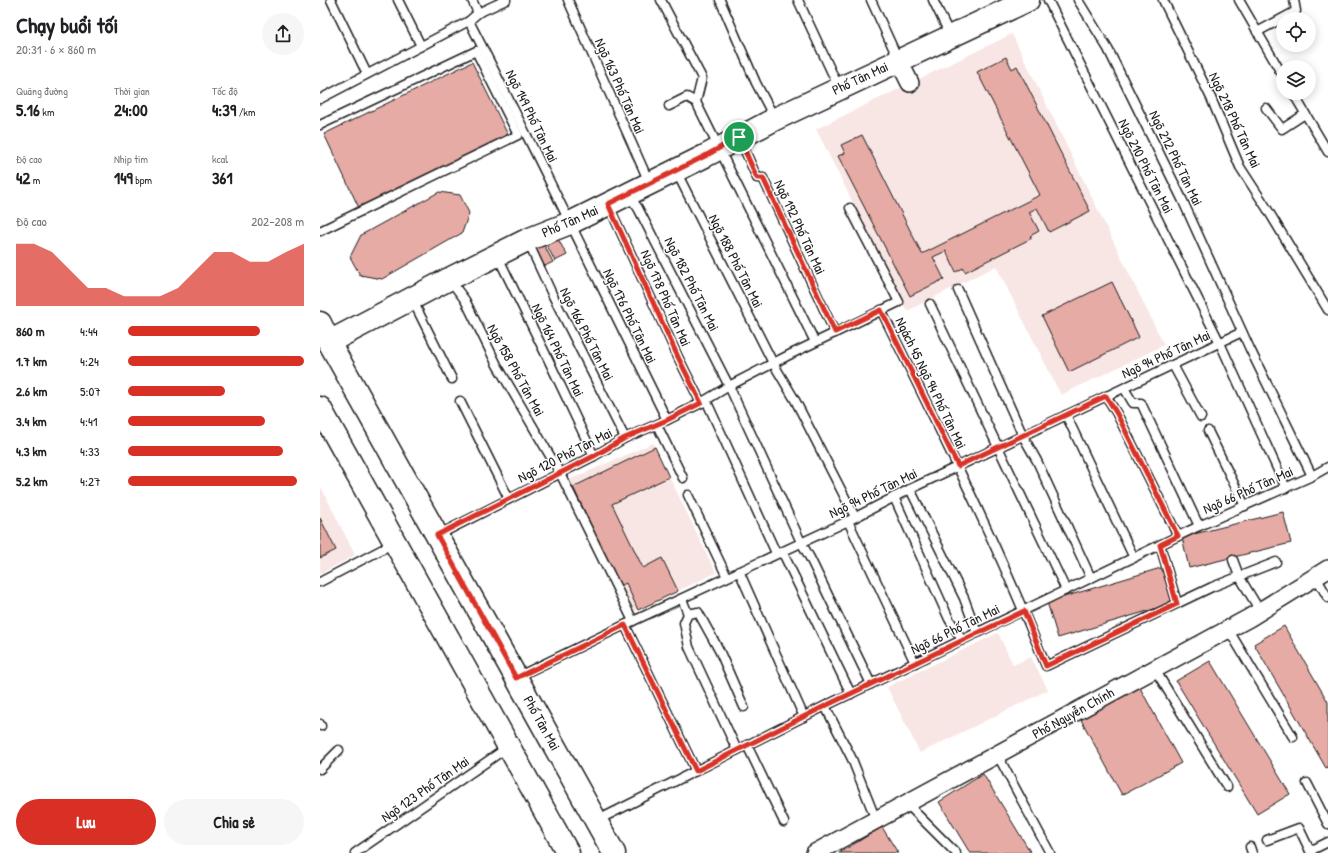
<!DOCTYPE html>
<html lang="vi">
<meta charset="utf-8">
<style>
:root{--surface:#fff;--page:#f6f6f6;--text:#202124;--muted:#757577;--accent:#d93025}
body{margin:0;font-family:"Patrick Hand",sans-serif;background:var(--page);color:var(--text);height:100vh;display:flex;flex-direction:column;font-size:15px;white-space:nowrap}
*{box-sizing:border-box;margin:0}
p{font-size:13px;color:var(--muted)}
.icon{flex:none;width:22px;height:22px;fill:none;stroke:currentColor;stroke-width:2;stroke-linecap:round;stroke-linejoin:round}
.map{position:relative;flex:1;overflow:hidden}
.details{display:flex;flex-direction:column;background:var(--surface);width:320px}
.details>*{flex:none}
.buttons{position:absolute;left:956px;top:12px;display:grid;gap:8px}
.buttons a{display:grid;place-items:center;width:40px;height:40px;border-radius:50%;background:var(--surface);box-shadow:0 2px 10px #0003;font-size:20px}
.pin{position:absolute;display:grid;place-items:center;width:34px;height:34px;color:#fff;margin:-17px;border:2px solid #fff;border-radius:50%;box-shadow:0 1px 4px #0007}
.round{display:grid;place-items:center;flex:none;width:42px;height:42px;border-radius:21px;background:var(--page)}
.headline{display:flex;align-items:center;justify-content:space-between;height:68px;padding:0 16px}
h1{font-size:22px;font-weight:700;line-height:30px}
.figures{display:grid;grid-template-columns:repeat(3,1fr);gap:6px;height:68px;padding:4px 16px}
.figures div{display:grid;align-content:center}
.figures b{font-size:17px;font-weight:700}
.figures small{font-size:11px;font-weight:400}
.figures p{font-size:11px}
.chart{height:112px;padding:8px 16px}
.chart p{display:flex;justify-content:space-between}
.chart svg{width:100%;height:72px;margin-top:4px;fill:var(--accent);opacity:.7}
.cta{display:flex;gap:8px;margin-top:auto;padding:8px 16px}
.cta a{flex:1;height:46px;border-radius:24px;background:var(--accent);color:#fff;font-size:16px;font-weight:700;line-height:46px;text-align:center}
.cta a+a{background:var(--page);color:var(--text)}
ul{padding:0 16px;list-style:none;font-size:13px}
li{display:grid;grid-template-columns:64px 48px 1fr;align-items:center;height:30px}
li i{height:10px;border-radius:5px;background:var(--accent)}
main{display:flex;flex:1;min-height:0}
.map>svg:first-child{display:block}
.built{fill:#f8e6e4}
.building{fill:#e6aba5;stroke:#1c1c1c}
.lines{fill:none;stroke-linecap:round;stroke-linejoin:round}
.lane-casing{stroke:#1c1c1c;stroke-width:11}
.street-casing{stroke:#1c1c1c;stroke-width:20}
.secondary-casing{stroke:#1c1c1c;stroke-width:25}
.primary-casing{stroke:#1c1c1c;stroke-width:25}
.lane{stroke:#fff;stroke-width:8}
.street{stroke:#fff;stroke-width:17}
.secondary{stroke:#fff;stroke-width:22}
.primary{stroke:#fff;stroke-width:22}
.route-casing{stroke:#fff;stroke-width:8}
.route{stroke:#d93025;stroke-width:5}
.labels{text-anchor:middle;stroke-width:3;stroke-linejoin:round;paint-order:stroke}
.street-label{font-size:14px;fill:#1c1c1c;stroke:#fff}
</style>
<main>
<section class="details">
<div class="headline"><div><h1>Chạy buổi tối</h1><p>20:31 · 6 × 860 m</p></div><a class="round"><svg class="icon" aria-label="share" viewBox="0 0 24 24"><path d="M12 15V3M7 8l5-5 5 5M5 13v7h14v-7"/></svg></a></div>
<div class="figures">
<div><p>Quãng đường</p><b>5.16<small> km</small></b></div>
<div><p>Thời gian</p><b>24:00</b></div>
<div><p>Tốc độ</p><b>4:39<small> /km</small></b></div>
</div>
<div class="figures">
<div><p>Độ cao</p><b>42<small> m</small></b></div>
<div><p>Nhịp tim</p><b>149<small> bpm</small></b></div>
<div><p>kcal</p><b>361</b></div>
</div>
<div class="chart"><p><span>Độ cao</span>202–208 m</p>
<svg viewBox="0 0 160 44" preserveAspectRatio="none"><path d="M0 44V6L10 6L20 11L30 22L40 33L50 33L60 38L70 38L80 38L90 33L100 22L110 11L120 11L130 17L140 17L150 11L160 6V44z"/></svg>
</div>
<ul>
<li><b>860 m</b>4:44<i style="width:75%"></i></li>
<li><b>1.7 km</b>4:24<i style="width:100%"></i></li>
<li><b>2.6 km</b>5:07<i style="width:55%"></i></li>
<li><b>3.4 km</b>4:41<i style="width:78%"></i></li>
<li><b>4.3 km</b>4:33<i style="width:88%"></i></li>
<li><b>5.2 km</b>4:27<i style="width:96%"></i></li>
</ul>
<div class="cta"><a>Lưu</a><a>Chia sẻ</a></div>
</section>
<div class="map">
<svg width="1008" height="853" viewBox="0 0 1008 853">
<rect width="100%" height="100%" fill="#fff"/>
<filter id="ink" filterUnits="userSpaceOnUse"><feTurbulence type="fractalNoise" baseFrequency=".025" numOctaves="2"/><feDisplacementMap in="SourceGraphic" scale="8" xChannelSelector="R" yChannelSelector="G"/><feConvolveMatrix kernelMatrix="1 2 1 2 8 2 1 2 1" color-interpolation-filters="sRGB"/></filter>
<g filter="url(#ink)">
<g class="built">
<polygon points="692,34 844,345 741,395 676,266 587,311 496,129"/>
<polygon points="333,443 396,573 313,612 249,480"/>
<polygon points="0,485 35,555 0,574"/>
<polygon points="678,633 693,665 711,657 728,690 600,753 567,687"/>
</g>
<g class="building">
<polygon points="686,57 692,69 697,66 770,211 729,232 717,208 709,212 719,231 710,236 712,238 645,272 643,268 636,272 626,251 613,257 624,279 590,296 518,156 525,153 521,145 542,135 602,254 720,195 657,72"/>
<polygon points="152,62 188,135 39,208 4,134"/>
<polygon points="119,192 140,195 149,213 142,233 62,279 40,275 30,257 41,235"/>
<polygon points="235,234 247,255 235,261 224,240"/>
<polygon points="222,241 233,262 223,267 212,247"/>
<polygon points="792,282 819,337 749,372 722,316"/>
<polygon points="335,447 349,477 292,504 323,568 342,558 358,591 318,610 306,583 300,586 253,487"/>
<polygon points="963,512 971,543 869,568 862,537"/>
<polygon points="0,518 16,550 0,558"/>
<polygon points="844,567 854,603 738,638 727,602"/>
<polygon points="964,626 1008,702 1008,767 1006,768 934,644"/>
<polygon points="890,661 970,794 937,814 856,681"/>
<polygon points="819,686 861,763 802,795 760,718"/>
<polygon points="663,774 711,853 650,853 619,802"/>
<polygon points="562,827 578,853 519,853"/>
</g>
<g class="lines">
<g class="lane-casing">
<g id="lane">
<polyline points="11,0 47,74"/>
<polyline points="78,0 101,46"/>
<polyline points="152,0 158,13"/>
<polyline points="248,0 329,182"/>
<polyline points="341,0 382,78 376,102 495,342"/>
<polyline points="400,0 436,83 455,119"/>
<polyline points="478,0 519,88"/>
<polyline points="551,0 578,59"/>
<polyline points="613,0 630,35"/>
<polyline points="728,0 900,343 966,488"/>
<polyline points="758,0 788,49 862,199 930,349 992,476"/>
<polyline points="843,0 891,98 920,167 946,207 1008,310"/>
<polyline points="919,0 963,76"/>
<path d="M 149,21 C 217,153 281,287 347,420"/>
<polyline points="937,32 976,11 974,0"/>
<polyline points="973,93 1008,152"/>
<polyline points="0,99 149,21 158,13 186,0"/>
<polyline points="349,106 367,97 376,102"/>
<polyline points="946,108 962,129 985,114"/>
<polyline points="0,125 156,51 198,135 0,231"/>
<polyline points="420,139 437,178 443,178 515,333"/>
<polyline points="356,171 453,363 475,400 535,517"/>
<polyline points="309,196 318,208 409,386 481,542 490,558 551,684"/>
<polyline points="288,204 358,357 381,403"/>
<polyline points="207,240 232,294 305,438"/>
<polyline points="177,255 229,361 274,456"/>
<polyline points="130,280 145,300 177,365 240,473 313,621"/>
<polyline points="638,290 703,436 717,461 771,578"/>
<polyline points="92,299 132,379"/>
<polyline points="610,304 746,590"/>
<path d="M 561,310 C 619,428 678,545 726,666 L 892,587 L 956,562"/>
<polyline points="853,365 881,417"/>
<polyline points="804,388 813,403 821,403 879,526"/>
<polyline points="786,396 797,414 858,536"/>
<polyline points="386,400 456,553"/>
<polyline points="140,401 189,499"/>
<polyline points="746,415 814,558"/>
<polyline points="337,425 363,478"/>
<polyline points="888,431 925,506"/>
<polyline points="590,489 644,598 657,633"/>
<polyline points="368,495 407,577"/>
<polyline points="574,497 629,619 642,640"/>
<polyline points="528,521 595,663"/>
<polyline points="118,535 274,456 305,438 347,420 381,403 409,386 471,354 579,302 530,208"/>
<polyline points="840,545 857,603"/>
<polyline points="462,551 531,694"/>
<polyline points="913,560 919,576 940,611"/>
<polyline points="419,571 484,717"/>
<polyline points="996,577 1008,598"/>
<polyline points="0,582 74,543"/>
<polyline points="362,599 368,614 364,623 369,647 417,750"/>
<polyline points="368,614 378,612 399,650 424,707"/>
<polyline points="305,625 376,771"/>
<polyline points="908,629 973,737"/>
<polyline points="834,668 907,787"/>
<polyline points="197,677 313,621 528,521 590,489 922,332"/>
<polyline points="505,706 532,759 556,820"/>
<polyline points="0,724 1,726"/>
<polyline points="427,745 464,822"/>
<polyline points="677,754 730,853"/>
<polyline points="0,769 19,750"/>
<polyline points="987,783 1008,824"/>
<polyline points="587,804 636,853"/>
<polyline points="276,821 505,706 879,526 992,476 1008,467"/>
<polyline points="947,840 979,828 991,853"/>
<polyline points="930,847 932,853"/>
<polyline points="990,851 1008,842"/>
<polyline points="35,853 188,747"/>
</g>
</g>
<g class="street-casing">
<g id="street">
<polyline points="579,61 590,83"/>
<polyline points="495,853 929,618 1008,569"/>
</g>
</g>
<g class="secondary-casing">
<polyline id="secondary" points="9,342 129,279 207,240 250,223 385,156 455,119 708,0"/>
</g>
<g class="primary-casing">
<g id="primary">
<polyline points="0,323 9,342 294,853"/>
<polyline points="0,408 248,853"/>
</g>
</g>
<use href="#lane" class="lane"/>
<use href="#street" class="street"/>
<use href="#secondary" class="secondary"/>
<use href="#primary" class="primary"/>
</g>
</g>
<g class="lines" filter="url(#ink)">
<g class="route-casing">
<polygon id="route" points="419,137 437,178 443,178 515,332 561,310 638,466 786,396 797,414 858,536 840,545 857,604 726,666 704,611 505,706 376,771 305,625 196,678 117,535 274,456 305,438 347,420 381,403 358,357 288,204 385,156"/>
</g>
<use href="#route" class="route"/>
</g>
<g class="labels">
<g class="street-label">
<text transform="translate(540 78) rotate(-25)" y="5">Phố Tân Mai</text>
<text transform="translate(300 86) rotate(66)" y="5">Ngõ 163 Phố Tân Mai</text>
<text transform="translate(212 116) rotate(64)" y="5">Ngõ 149 Phố Tân Mai</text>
<text transform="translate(915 120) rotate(65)" y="5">Ngõ 218 Phố Tân Mai</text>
<text transform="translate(856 158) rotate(64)" y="5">Ngõ 212 Phố Tân Mai</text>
<text transform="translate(826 166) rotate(63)" y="5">Ngõ 210 Phố Tân Mai</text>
<text transform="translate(250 221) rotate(-24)" y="5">Phố Tân Mai</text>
<text transform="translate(480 227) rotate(65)" y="5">Ngõ 192 Phố Tân Mai</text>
<text transform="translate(416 261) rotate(63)" y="5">Ngõ 188 Phố Tân Mai</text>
<text transform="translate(372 284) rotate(63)" y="5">Ngõ 182 Phố Tân Mai</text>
<text transform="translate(346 298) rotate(66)" y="5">Ngõ 178 Phố Tân Mai</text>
<text transform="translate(310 316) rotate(64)" y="5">Ngõ 176 Phố Tân Mai</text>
<text transform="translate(267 334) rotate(63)" y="5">Ngõ 166 Phố Tân Mai</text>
<text transform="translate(238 350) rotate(64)" y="5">Ngõ 164 Phố Tân Mai</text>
<text transform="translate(846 354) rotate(-25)" y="5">Ngõ 94 Phố Tân Mai</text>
<text transform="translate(196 370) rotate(61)" y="5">Ngõ 158 Phố Tân Mai</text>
<text transform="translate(611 383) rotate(64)" y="5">Ngách 45 Ngõ 94 Phố Tân Mai</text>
<text transform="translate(245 455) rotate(-27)" y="5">Ngõ 120 Phố Tân Mai</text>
<text transform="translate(928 490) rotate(-24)" y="5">Ngõ 66 Phố Tân Mai</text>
<text transform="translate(553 493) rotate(-26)" y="5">Ngõ 94 Phố Tân Mai</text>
<text transform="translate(635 629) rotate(-26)" y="5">Ngõ 66 Phố Tân Mai</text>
<text transform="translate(753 713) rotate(-29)" y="5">Phố Nguyễn Chính</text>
<text transform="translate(222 723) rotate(61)" y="5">Phố Tân Mai</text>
<text transform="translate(105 789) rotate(-35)" y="5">Ngõ 123 Phố Tân Mai</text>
</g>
</g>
</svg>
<div class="buttons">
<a><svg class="icon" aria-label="locate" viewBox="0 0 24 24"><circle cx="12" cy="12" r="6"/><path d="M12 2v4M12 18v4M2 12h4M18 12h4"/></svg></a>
<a><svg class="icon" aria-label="layers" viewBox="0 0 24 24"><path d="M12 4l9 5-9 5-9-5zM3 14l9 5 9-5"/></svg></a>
</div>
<div class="pin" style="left:419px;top:137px;background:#1e9e55"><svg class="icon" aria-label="arrive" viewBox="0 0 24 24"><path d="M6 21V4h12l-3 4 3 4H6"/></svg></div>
</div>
</main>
